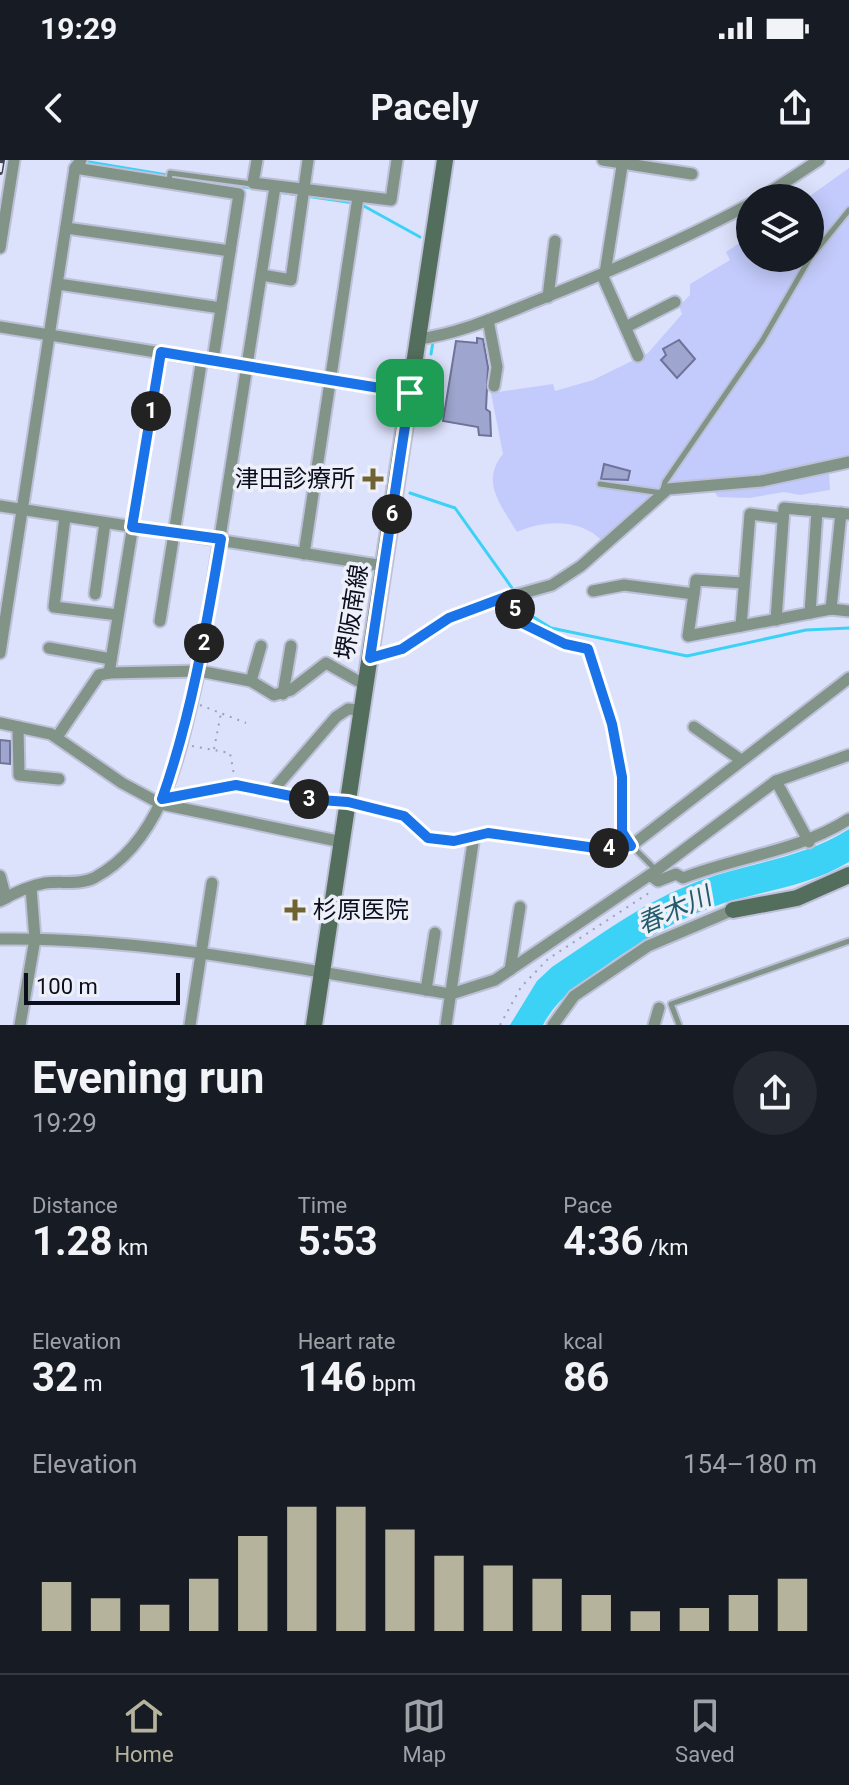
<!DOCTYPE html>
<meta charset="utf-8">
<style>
:root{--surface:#171b24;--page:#242831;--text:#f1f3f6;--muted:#9ea1a6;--line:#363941;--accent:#b6b39d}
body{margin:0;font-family:Roboto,"Noto Sans JP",sans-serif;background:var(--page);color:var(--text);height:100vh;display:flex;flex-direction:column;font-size:30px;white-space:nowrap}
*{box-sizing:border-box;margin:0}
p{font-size:26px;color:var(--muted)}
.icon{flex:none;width:44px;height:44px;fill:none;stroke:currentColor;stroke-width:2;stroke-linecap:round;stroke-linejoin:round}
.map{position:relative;height:865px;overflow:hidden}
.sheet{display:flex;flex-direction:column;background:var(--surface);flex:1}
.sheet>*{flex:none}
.fabs{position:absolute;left:736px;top:24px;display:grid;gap:16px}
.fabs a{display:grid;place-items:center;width:88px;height:88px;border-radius:50%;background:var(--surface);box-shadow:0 4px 20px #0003;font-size:40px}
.scale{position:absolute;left:24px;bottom:20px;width:156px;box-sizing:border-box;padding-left:8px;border:4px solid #0c0e1d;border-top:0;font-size:22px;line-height:28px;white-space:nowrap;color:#0c0e1d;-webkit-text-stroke:6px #eef0f9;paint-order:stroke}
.pin{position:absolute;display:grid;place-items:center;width:68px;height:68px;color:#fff;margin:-34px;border-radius:16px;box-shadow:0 4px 12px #0006}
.km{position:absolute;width:40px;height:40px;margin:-20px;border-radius:50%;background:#222;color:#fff;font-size:22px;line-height:40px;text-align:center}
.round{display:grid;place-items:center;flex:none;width:84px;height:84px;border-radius:42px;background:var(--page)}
.headline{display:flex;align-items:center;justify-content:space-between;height:136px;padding:0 32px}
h1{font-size:44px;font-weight:700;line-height:60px}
.figures{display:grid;grid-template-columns:repeat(3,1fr);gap:12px;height:136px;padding:8px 32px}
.figures div{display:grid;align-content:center}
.figures b{font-size:40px;font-weight:700}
.figures small{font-size:22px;font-weight:400}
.figures p{font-size:22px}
.chart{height:224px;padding:16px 32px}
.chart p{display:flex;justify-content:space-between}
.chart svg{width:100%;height:144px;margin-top:8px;stroke:var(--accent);stroke-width:6}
.status{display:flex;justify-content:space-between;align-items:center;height:56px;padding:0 40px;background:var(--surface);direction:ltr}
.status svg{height:22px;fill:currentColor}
header{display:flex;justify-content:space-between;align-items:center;height:104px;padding:0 32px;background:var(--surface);font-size:36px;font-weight:700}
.tab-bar{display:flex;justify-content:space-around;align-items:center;height:112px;border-top:2px solid var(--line);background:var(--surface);font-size:22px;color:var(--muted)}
.tab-bar a{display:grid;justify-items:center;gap:4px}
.tab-bar .selected{color:var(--accent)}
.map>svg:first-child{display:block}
.green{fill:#c3cbfc}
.water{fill:#3cd2f5}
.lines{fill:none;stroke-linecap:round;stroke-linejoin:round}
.stream{stroke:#3cd2f5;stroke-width:3}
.building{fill:#9ea5ce;stroke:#6d7399;stroke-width:2}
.lane-casing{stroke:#bcc0d8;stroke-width:9}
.street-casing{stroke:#bcc0d8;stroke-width:15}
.secondary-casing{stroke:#bcc0d8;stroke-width:20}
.path{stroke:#9da1b8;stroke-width:2;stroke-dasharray:2 6;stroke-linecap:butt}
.lane{stroke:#829488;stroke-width:5}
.street{stroke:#829488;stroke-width:11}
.secondary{stroke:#536e5d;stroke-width:16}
.rail-casing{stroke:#404254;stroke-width:6}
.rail{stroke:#eef0f9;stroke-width:3;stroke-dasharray:9;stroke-linecap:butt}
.route-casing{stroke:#fff;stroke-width:16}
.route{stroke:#1a73e8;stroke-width:10}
.poi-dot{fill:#6f6431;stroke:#eef0f9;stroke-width:3}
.labels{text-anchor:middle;stroke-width:7;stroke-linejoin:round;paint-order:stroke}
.poi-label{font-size:24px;fill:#0c0e1d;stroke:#eef0f9;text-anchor:end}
.street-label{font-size:24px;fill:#0c0e1d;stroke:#eef0f9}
.water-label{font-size:26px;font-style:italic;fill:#235d6c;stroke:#eef0f9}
</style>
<div class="status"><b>19:29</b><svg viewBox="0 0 49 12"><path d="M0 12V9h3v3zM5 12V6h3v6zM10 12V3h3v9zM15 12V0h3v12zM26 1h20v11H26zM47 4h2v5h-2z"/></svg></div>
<header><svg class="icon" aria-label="back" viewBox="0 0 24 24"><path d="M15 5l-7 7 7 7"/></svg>Pacely<svg class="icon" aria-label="share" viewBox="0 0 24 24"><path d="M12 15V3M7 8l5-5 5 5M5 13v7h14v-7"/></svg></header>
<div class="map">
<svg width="849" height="865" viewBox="0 0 849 865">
<rect width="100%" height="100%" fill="#dde2fc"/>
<path class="green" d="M 849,8 L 849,299 L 829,312 L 830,330 L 800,335 L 784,332 L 749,338 L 718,337 L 713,330 L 670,325 L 658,328 L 603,382 C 581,358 545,360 517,372 C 501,345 480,322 503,294 L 491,233 L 553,224 L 555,231 L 593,220 L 648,193 L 682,154 L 679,146 L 690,135 L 690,124 L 730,100 L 726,92 L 750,76 L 750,98 L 810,98 L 810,38 L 807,38 Z"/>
<path class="water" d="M 849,669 L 849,702 C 812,724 774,729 734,740 C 685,754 645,778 604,807 C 579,824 557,838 543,865 L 510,865 L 537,821 L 552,807 C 600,775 645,741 699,721 C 750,702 802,699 849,669 Z"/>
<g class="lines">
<g class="stream">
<polyline points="72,0 74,0"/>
<polyline points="89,2 167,15"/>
<polyline points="173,16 252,28"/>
<polyline points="278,32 298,35"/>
<polyline points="306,36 354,43"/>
<polyline points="362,45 420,77"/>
<polyline points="431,194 433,182"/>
<polyline points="421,262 430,204"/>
<polyline points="410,333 455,348 512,428"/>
<polyline points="518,437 527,453 551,468 687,496 806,470 849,468"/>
</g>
</g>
<g class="building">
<polygon points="477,178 483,179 488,207 486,249 490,252 491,276 479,275 478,267 443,261 456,181 477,183"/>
<polygon points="679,180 695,199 677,218 661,200 666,195 663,189"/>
<polygon points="604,304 630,311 628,320 601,319"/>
<polygon points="0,580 10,581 10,604 0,603"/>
</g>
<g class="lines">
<g class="lane-casing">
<g id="lane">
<polyline points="169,23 170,13 252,24"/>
<polyline points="810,98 849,50"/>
<polyline points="600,324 662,333 665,322 762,181 810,98"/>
<polyline points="632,686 656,710"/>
<polyline points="679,865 671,844 849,781"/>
</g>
</g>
<g class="street-casing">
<g id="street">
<polyline points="257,0 253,23 391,40 397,0"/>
<polyline points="603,0 692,14"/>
<polyline points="75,8 239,34 213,200"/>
<polyline points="761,38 819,0"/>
<polyline points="66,68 230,91"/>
<polyline points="0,88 14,0"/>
<polyline points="605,113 623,0"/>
<polyline points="262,115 291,120 308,0"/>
<polyline points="602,115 638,196"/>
<polyline points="58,124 221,148"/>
<polyline points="548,137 555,81"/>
<polyline points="488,160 497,207 494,226"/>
<polyline points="0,167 410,233"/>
<polyline points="626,167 675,142"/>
<path d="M 418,179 C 459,174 498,156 536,141 C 609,112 681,81 750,44"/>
<polyline points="0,346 384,406"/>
<polyline points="65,357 54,447 118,455"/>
<polyline points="304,394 358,37"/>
<polyline points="743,423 696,420 688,476 831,449 849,451"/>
<polyline points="593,431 624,425 694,434"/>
<polyline points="95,434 105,363"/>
<polyline points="508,436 522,463 565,484 588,489 612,564 622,617 622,672 631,686"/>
<polyline points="831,449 841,353"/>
<polyline points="810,453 817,351"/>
<polyline points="776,460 784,348 849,354"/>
<polyline points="160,461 202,198"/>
<polyline points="741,466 750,354 783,358"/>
<polyline points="49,488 111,499"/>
<polyline points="0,493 75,8 81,0"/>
<polyline points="370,498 402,489 449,458 488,443 552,425 581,406 668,329 761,321 849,302"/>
<polyline points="109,513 161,192"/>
<polyline points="251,521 261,486"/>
<polyline points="283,534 291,486"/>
<polyline points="0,563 51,574 122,623 161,644 342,682"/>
<polyline points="18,567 19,615 59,619"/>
<polyline points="694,567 741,600"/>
<polyline points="57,577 99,515 109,513 199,511 251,521 274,535 291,530 326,503 365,525"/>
<polyline points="776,621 809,682"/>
<polyline points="274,629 336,557 348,549 361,550"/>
<polyline points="162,639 236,625 306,639 348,642 404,656 428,678 454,681 488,673 603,689 631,686 849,518"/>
<path d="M 650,715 L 658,721 L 676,714 L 683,718 C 739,696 797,692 849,659"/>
<polyline points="0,716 6,738"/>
<path d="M 0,741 C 14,733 29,726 45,723 C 61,721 80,725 94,718 C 167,679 181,584 199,511 L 275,27"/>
<path d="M 0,779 C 150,777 303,810 451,834 L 495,820 L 657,710 L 776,621 L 849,595"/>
<polyline points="510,810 520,747"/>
<polyline points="426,830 435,773"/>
<polyline points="20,865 35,779 31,728"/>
<polyline points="190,865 212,723"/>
<polyline points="446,865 474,676"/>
<polyline points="553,865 574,836 648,786 733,750"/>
<polyline points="654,865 659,848"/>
</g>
</g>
<g class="secondary-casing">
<g id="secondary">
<polyline points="733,750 797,738 849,715"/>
<polyline points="314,865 445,0"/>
</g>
</g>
<g class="path">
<polyline points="200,545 246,563"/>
<polyline points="192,586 230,593 234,615"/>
<polyline points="214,589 221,553"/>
<polyline points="686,727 697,754"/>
<polyline points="500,865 521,827 548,799 652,731"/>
</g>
<use href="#lane" class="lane"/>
<use href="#street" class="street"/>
<use href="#secondary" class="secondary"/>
<g class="rail-casing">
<polyline id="rail" points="0,12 2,0"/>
</g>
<use href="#rail" class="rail"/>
</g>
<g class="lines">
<g class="route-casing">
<path id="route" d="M 161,192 L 410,233 L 370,498 L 402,489 L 449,458 L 508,436 L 522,463 L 565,484 L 588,489 L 612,564 L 622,617 L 622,672 L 631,686 L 603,689 L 488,673 L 454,681 L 428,678 L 404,656 L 348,642 L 306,639 L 236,625 L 162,639 C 192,554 206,468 221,379 L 132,367 Z"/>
</g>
<use href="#route" class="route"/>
</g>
<g class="poi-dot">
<path d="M369 307h8v8h8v8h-8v8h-8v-8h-8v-8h8z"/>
<path d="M291 738h8v8h8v8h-8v8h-8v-8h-8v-8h8z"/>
</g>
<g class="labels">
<g class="poi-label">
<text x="355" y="327">津田診療所</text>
<text x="313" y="758" text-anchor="start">杉原医院</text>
</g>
<g class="street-label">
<text transform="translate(352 452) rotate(-81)" y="8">堺阪南線</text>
</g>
<g class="water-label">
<text transform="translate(674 750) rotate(-24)" y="9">春木川</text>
</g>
</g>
</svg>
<div class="fabs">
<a><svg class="icon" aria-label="layers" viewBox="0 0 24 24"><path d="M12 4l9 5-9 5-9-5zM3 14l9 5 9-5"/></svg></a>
</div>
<div class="scale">100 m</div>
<div class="pin" style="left:410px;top:233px;background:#1e9e55"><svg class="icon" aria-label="arrive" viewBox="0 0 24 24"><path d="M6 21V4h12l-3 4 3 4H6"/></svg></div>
<b class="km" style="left:151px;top:251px">1</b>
<b class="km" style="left:204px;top:483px">2</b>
<b class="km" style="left:309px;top:639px">3</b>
<b class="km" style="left:609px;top:688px">4</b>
<b class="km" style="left:515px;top:449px">5</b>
<b class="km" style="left:392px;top:354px">6</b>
</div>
<section class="sheet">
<div class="headline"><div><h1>Evening run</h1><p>19:29</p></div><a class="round"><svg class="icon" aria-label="share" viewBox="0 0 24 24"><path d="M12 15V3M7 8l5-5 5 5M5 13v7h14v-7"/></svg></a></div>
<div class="figures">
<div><p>Distance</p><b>1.28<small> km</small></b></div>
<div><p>Time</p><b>5:53</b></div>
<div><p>Pace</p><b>4:36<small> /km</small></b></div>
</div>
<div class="figures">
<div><p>Elevation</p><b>32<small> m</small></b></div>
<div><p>Heart rate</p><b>146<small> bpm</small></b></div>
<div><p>kcal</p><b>86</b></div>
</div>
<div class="chart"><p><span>Elevation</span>154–180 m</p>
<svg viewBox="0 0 160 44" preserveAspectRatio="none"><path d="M5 44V29M15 44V34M25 44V36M35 44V28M45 44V15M55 44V6M65 44V6M75 44V13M85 44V21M95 44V24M105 44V28M115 44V33M125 44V38M135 44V37M145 44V33M155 44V28"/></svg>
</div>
</section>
<nav class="tab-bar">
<a class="selected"><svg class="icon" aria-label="home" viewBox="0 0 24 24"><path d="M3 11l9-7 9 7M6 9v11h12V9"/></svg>Home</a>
<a><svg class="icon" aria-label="map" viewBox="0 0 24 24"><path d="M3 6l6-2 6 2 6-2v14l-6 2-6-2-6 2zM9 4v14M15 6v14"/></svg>Map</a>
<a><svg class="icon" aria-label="saved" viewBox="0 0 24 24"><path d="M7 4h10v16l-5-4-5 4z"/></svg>Saved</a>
</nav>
